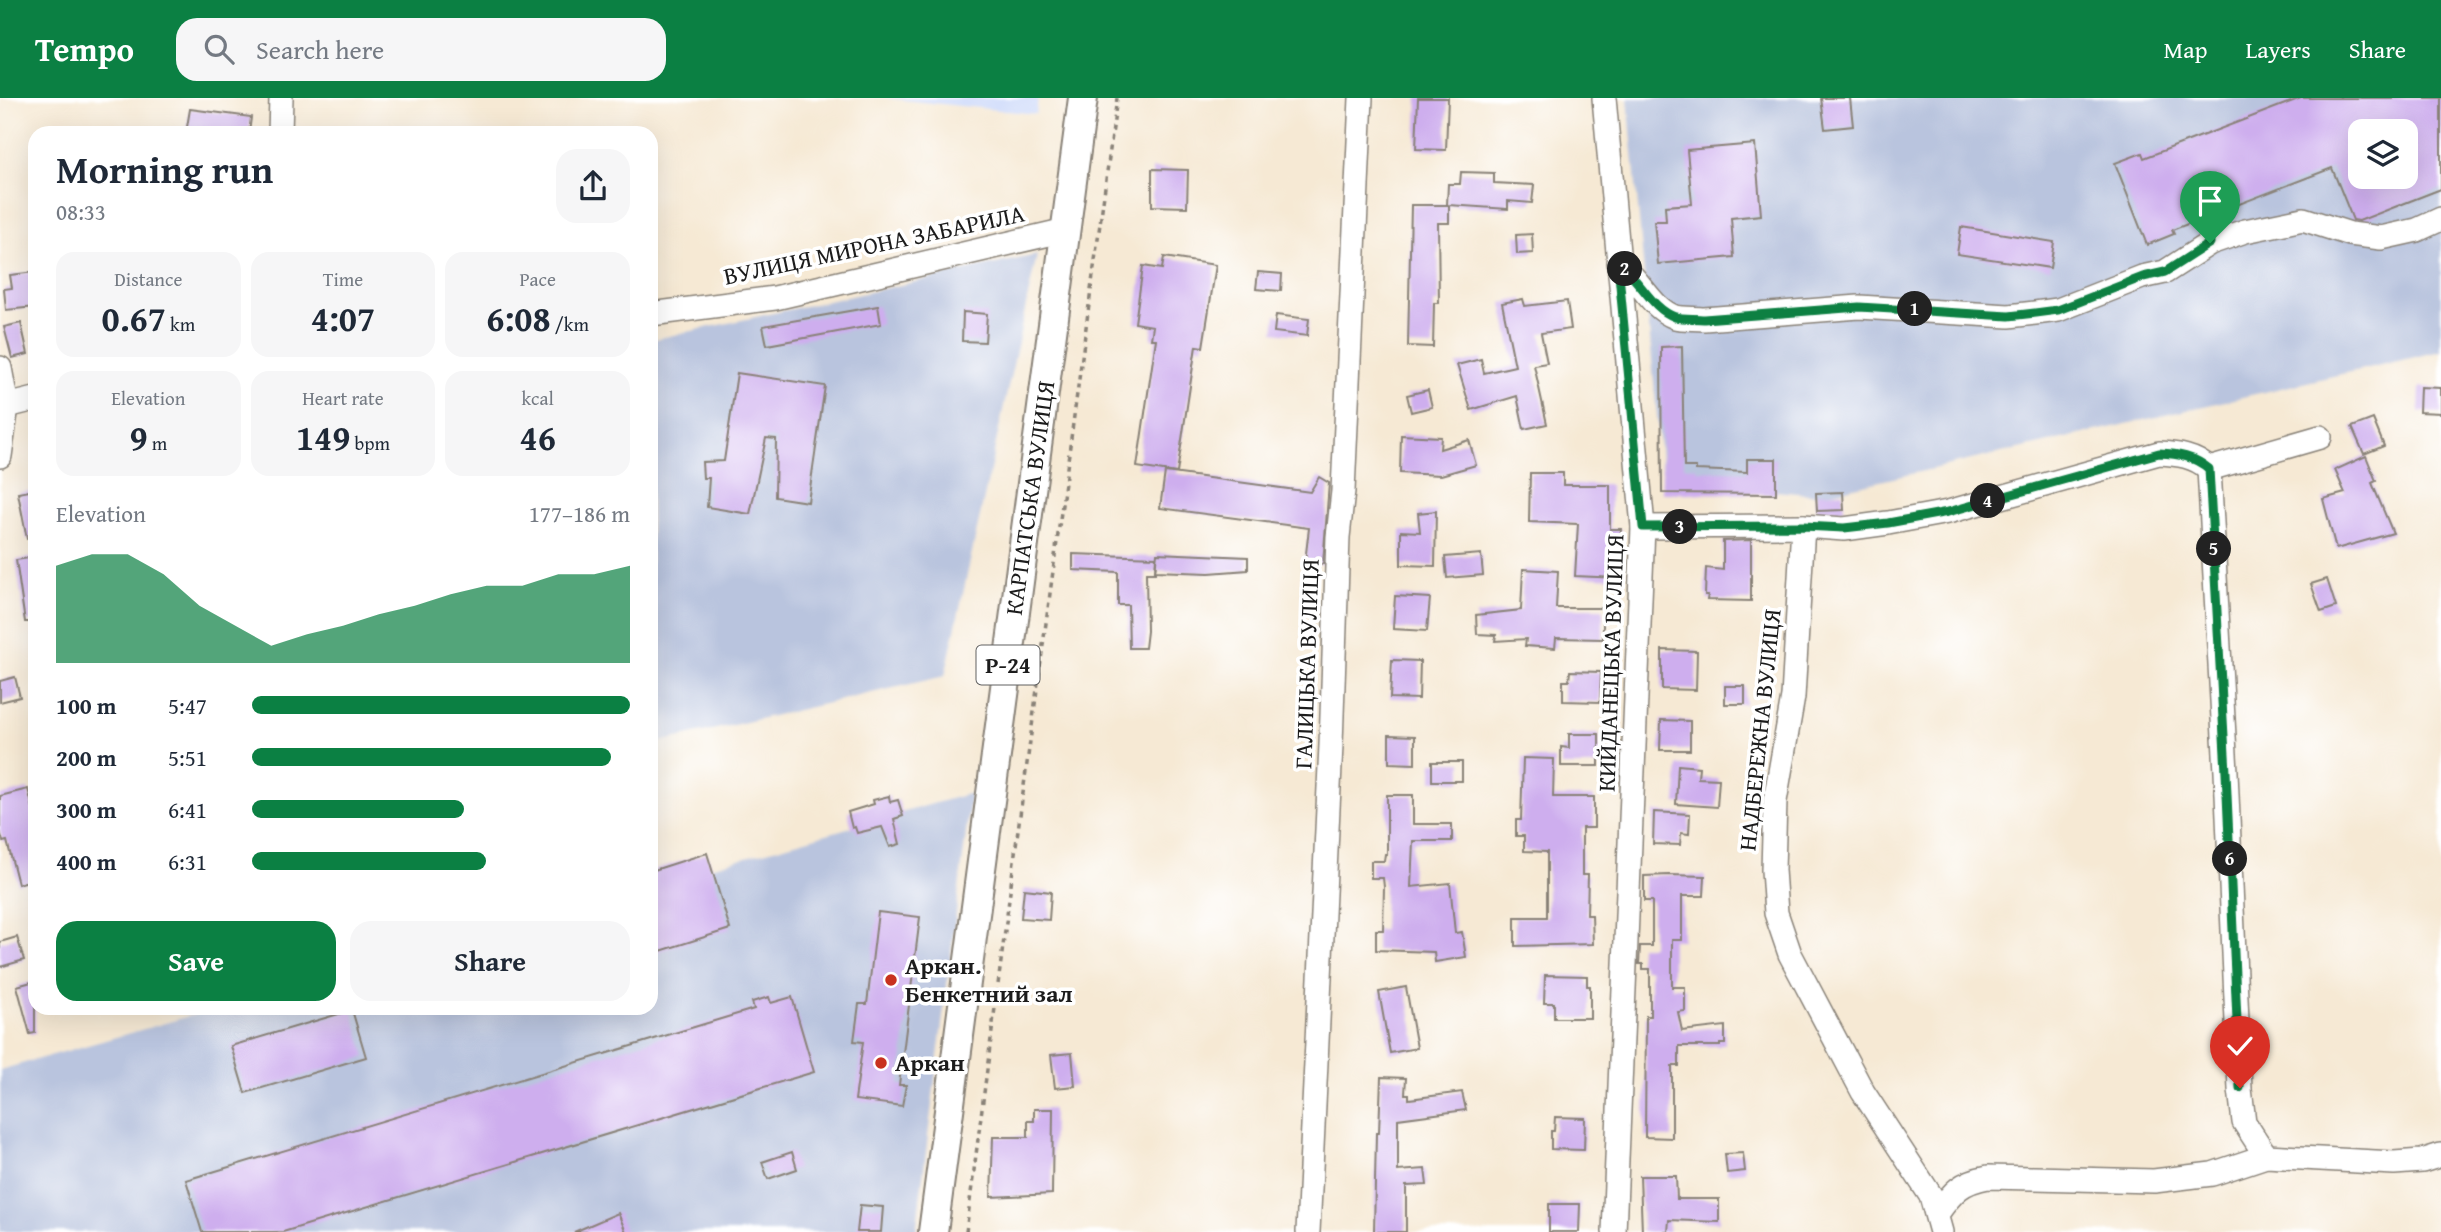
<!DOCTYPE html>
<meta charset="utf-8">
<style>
:root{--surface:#fff;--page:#f6f6f7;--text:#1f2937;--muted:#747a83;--accent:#0b8043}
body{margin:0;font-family:"Gentium Book Plus",serif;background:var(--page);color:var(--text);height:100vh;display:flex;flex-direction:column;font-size:26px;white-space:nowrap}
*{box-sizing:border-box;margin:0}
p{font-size:23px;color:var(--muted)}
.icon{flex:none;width:38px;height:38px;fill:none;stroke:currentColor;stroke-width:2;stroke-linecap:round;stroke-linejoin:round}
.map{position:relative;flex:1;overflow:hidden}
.details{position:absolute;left:28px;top:28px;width:630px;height:889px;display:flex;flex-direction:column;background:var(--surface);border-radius:21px;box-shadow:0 7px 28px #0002}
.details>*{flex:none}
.controls{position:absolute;left:2348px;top:21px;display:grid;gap:14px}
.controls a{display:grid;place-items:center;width:70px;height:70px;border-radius:14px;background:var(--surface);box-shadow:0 7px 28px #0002;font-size:35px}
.pin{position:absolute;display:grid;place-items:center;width:60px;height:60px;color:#fff;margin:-72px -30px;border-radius:50% 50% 50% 0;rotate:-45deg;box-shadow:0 0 7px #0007}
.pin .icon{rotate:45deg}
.km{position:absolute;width:35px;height:35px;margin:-18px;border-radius:50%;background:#222;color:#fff;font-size:19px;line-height:35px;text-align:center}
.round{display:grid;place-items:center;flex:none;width:74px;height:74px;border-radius:21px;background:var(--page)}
.summary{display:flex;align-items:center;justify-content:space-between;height:119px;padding:0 28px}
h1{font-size:38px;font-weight:800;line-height:52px}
.stats{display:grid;grid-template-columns:repeat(3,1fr);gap:10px;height:119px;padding:7px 28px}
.stats div{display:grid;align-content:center;border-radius:18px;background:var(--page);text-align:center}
.stats b{font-size:35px;font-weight:800}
.stats small{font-size:19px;font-weight:400}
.stats p{font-size:19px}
.chart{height:196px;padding:14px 28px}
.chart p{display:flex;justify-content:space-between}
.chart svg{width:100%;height:126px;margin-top:7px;fill:var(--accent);opacity:.7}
.action{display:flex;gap:14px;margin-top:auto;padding:14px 28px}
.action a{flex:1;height:80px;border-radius:21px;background:var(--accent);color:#fff;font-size:28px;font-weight:800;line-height:80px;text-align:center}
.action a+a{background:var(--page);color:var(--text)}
ul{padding:0 28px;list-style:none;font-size:23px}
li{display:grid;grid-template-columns:112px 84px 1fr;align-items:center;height:52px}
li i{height:18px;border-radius:9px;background:var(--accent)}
header{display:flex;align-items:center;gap:42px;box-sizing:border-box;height:98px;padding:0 35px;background:var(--accent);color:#fff}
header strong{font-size:33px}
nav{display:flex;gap:38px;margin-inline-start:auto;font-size:24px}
.search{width:490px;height:63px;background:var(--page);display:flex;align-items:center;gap:18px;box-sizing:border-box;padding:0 24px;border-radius:21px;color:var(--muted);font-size:26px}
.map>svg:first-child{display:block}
.built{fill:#cedafa}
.industrial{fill:#b9c4de;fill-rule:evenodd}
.building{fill:#ceaeee;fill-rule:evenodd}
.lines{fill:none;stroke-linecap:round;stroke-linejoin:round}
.minor-casing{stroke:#898278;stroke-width:26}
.major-casing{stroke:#898278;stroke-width:32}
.path{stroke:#898278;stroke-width:3.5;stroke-dasharray:5 5;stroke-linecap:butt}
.minor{stroke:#fff;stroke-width:23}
.major{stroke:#fff;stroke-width:28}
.route-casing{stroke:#fff;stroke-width:14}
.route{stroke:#0b8043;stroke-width:9}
.poi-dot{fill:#c8321e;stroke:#fff;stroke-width:2.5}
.labels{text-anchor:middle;stroke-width:7;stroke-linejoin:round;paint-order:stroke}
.shield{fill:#fff;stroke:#606060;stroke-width:2}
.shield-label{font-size:23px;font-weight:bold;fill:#1c1c1c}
.street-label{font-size:24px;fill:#1c1c1c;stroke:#fff}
.poi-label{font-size:24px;font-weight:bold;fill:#1c1c1c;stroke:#fff;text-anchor:start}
</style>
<header>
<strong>Tempo</strong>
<div class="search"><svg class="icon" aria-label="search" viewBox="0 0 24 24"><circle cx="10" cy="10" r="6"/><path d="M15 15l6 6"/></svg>Search here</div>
<nav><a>Map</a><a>Layers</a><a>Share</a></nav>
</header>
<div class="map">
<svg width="2441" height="1134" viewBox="0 0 2441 1134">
<rect width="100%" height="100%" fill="#fff"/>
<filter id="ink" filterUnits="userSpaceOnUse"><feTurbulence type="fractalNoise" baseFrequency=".0143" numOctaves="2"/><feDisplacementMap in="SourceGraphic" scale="14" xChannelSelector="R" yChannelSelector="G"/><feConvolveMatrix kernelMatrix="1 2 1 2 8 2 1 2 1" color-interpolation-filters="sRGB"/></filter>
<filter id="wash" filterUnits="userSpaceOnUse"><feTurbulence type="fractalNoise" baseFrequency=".00686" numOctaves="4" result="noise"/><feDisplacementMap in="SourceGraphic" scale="28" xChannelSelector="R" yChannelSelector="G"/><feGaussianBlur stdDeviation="1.57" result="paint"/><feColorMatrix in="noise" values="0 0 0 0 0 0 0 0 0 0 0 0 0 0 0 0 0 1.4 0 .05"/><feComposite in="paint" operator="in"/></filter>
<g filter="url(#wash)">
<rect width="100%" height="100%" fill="#f6e9d4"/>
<polygon class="built" points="885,0 1038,0 1036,16"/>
<g class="industrial">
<path d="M 1628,0 L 2441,0 L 2441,253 L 1820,397 L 1663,383 ZM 2361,33 L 2406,33 L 2406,79 L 2361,79 Z"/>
<polygon points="1037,157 945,578 651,646 651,242"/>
<polygon points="971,695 916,1134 0,1134 0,972 218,910 651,910 651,786"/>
</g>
<g id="blocks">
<g class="building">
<polygon points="1418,0 1448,0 1446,52 1416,51"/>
<polygon points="1821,0 1850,0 1853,28 1825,31"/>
<path d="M 2301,0 L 2441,0 L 2441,91 L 2359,123 L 2353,122 L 2332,70 L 2172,132 L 2174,136 L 2147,147 L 2115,65 L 2142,55 L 2144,60 ZM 2361,33 L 2406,33 L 2406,79 L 2361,79 Z"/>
<polygon points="190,11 251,19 249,35 186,35"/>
<polygon points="1755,46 1761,117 1731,120 1734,159 1658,166 1654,123 1666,123 1665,108 1692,106 1687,52"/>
<polygon points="1152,71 1188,72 1187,109 1152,108"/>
<polygon points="1461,74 1494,75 1494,85 1534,87 1532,105 1508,103 1508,111 1449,107 1449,125 1438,125 1439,205 1434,205 1433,249 1408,248 1411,107 1447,107 1448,86 1460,86"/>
<polygon points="1961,129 2054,144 2050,170 1957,156"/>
<polygon points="1532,136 1533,155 1517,156 1516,137"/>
<polygon points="1164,159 1216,167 1203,249 1196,248 1177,375 1137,369 1156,241 1151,241 1153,228 1135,225 1143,168 1162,171"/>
<polygon points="35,174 35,209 6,212 4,191 12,190 10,177"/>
<polygon points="1258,174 1282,176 1281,193 1256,191"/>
<polygon points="1523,201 1525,208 1567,203 1571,231 1541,235 1547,265 1534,267 1547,326 1524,331 1517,298 1471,312 1457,267 1481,261 1484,275 1515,268 1502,205"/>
<polygon points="878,208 881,226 767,247 763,228"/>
<polygon points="963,214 987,216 985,244 962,243"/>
<polygon points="1276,217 1309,221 1307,238 1274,234"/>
<polygon points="21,225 28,256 12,260 4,229"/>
<polygon points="1682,248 1684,369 1696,369 1696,372 1747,374 1747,361 1776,361 1776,396 1662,395 1661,249"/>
<polygon points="737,275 825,288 808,404 775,399 776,341 766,340 750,416 707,409 709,380 703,380 702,364 724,363"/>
<polygon points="2420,289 2441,290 2441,315 2419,314"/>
<polygon points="1428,292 1432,309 1411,314 1407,297"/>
<polygon points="2373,321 2384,348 2364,356 2352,329"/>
<polygon points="1401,337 1441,339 1440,351 1469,342 1476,367 1441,377 1400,375"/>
<polygon points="2366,358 2376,383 2372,385 2393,435 2336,451 2323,401 2345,395 2335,372"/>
<polygon points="1165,374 1310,394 1319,379 1329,385 1323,466 1305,464 1309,430 1160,410"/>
<polygon points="1530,375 1563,375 1563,387 1610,387 1610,431 1621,431 1619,480 1575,478 1578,426 1529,424"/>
<polygon points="35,392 35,441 27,441 18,395"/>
<polygon points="1843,394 1844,412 1817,413 1816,395"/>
<polygon points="1436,413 1435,468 1401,467 1401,433 1420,434 1418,415"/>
<polygon points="1751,442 1751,503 1707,502 1708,497 1705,497 1706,470 1723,472 1723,443"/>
<polygon points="1157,455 1248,459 1248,472 1209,475 1155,473"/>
<polygon points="1073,456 1156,459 1155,475 1146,475 1147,533 1145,550 1129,550 1128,507 1118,507 1118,474 1073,472"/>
<polygon points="1481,456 1483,477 1447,480 1445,459"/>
<polygon points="35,459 35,524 25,524 16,462"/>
<polygon points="1523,471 1558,473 1556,510 1603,510 1603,541 1556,540 1555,550 1525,548 1526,541 1495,543 1496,537 1477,536 1476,517 1521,512"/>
<polygon points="2327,481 2336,509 2321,514 2311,486"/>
<polygon points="1395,498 1430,500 1427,533 1393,531"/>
<polygon points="1662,552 1697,553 1696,592 1662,591"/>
<polygon points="1392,562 1420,563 1419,601 1390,600"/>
<polygon points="1570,573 1601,574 1600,604 1563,603 1563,583 1569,583"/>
<polygon points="15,579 20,599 0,604 0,583"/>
<rect x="1725" y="588" width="20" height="18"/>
<polygon points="1661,622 1690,623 1690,652 1660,652"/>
<polygon points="1569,636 1599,636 1599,668 1561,668 1561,649 1569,650"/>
<polygon points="1389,637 1415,638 1415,666 1389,665"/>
<polygon points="1523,660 1554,661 1553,699 1594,699 1594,730 1582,730 1582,777 1588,777 1587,817 1592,817 1593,846 1515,848 1515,819 1547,819 1547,754 1524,753 1524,738 1516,738 1516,722 1521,722"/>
<rect x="1432" y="664" width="30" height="19"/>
<polygon points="1678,667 1699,669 1698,680 1719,681 1717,709 1676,706"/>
<polygon points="28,691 35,718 35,781 18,786 7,743 3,744 0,733 0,698"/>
<polygon points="1387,697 1413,697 1413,726 1452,726 1452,743 1413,743 1411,789 1450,785 1455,835 1462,834 1466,859 1435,864 1434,854 1376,852 1376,832 1383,832 1384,789 1383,780 1371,780 1371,763 1384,763 1385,756 1387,756"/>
<polygon points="889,698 890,704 898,702 903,718 894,721 900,746 890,749 882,729 857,735 855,729 852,730 848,714 874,706 873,702"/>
<polygon points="1654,714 1690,716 1689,736 1681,735 1680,747 1653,746"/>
<polygon points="707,755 730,831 651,856 651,773"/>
<polygon points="1669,777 1705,778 1704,798 1682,798 1682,842 1672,842 1672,889 1685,889 1685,913 1678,914 1682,933 1725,928 1725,946 1720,946 1720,948 1679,948 1679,968 1672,968 1672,1040 1645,1039 1646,918 1650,918 1650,871 1643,871 1643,866 1639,866 1640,848 1652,848 1652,803 1644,803 1644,778"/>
<polygon points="1024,791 1051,794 1049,822 1021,820"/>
<polygon points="878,814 920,819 899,987 906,987 902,1008 855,1002 863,944 854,943 859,906 867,906"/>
<polygon points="17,839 24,862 0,869 0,844"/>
<polygon points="1545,877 1587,878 1587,888 1590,888 1590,920 1554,920 1554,905 1544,905"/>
<polygon points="35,883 35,935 30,936 17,888"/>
<polygon points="1406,889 1417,950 1390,955 1379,894"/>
<polygon points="769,899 771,905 792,899 814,974 283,1134 202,1134 186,1082 754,911 752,904"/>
<polygon points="352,912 366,959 245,995 231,948"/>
<polygon points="1072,955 1075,988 1055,990 1051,957"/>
<polygon points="1381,979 1406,980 1405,996 1409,996 1409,1001 1462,994 1466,1012 1398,1021 1398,1073 1425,1071 1427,1087 1406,1088 1406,1134 1374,1134 1376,1035 1379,1035"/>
<polygon points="1034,1011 1053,1011 1052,1096 991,1099 993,1039 1028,1039 1028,1023 1034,1023"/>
<polygon points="1555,1019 1585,1020 1584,1052 1551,1051 1551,1033 1554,1033"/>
<polygon points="792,1054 797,1071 768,1081 762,1064"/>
<polygon points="1743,1055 1745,1073 1727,1075 1725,1056"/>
<polygon points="1640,1078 1676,1078 1677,1101 1719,1101 1719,1124 1669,1122 1668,1134 1642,1134"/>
<polygon points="1549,1106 1580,1106 1579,1134 1549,1134"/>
<polygon points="860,1107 883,1109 881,1134 857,1134"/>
<polygon points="618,1115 626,1134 574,1134"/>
</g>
</g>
</g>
<g filter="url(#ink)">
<use href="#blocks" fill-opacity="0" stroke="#898278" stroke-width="2"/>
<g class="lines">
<g class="minor-casing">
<g id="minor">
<polyline points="1604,0 1643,429 1614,1134"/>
<polyline points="280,35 281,0"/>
<path d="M 1618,165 C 1640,180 1650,210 1675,219 C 1684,221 1695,220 1704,221 L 1859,209 L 2009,218 L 2035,215 L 2058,212 L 2142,179 L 2165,174 L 2210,145 L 2245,133 L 2303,121 L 2350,136 L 2381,140 L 2417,132 L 2441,121"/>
<polyline points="651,216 775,200 1066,132"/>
<polyline points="0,270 7,308 0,358"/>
<polyline points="0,313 7,308 35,301"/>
<polyline points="2209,371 2226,674 2240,991 2244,1024 2266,1058"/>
<polyline points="2209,371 2320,339"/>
<polyline points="1803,428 1793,599 1775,703 1773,772 1776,815 1790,856 1863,994 1931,1098 1941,1134"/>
<path d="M 1643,429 L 1803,428 L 1844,431 L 1888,425 L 1948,414 L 2159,355 C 2178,356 2195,358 2209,371"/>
<path d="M 1937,1116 C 1953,1093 1961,1084 1988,1079 L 2154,1083 L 2212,1076 L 2266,1058 L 2394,1065 L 2422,1063 L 2441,1057"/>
<polyline points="1308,1134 1331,647 1338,439 1343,393 1361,0"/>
</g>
</g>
<g class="major-casing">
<polyline id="major" points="933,1134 1083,0"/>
</g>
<polyline class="path" points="966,1134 1018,732 1117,0"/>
<use href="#minor" class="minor"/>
<use href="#major" class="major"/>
</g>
</g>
<g class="lines" filter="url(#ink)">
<g class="route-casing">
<path id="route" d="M 2210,145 L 2165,174 L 2143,179 L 2058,212 L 2035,215 L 2009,218 L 1859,209 L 1704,221 C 1695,220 1684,221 1675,219 C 1650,210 1640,180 1618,166 L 1643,429 L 1803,428 L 1844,430 L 1888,425 L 1948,414 L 2159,355 C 2178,356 2194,358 2209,371 L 2226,674 L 2240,990"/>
</g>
<use href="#route" class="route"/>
</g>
<g class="poi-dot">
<circle cx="891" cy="882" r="7"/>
<circle cx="881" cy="965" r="7"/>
</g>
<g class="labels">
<rect class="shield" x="976.5" y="547.5" width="63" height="39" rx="5"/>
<g class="shield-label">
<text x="1008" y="575">Р-24</text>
</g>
<g class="street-label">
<text transform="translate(874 147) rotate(-12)" y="8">ВУЛИЦЯ МИРОНА ЗАБАРИЛА</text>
<text transform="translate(1030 400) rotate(-82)" y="8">КАРПАТСЬКА ВУЛИЦЯ</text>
<text transform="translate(1611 565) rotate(-88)" y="8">КИЙДАНЕЦЬКА ВУЛИЦЯ</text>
<text transform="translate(1307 566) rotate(-88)" y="8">ГАЛИЦЬКА ВУЛИЦЯ</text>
<text transform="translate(1760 632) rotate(-84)" y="8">НАДБЕРЕЖНА ВУЛИЦЯ</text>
</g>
<g class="poi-label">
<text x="905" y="876">Аркан.<tspan x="905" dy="28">Бенкетний зал</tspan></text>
<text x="895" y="973">Аркан</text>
</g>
</g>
</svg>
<div class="controls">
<a><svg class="icon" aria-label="layers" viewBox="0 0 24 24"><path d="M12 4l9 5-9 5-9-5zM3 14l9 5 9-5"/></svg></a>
</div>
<div class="pin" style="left:2210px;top:145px;background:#1e9e55"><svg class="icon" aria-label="arrive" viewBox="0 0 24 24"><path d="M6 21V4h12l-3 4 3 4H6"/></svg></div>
<div class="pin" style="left:2240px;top:990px;background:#d93025"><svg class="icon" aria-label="check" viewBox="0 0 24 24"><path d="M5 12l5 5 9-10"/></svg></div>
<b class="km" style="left:1915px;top:211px">1</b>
<b class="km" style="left:1625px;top:171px">2</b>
<b class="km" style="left:1680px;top:429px">3</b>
<b class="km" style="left:1988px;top:403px">4</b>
<b class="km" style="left:2214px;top:451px">5</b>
<b class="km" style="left:2230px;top:761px">6</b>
<section class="details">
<div class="summary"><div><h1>Morning run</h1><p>08:33</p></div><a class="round"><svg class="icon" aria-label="share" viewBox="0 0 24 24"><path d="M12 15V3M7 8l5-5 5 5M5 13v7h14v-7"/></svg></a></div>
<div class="stats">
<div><p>Distance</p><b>0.67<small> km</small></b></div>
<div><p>Time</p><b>4:07</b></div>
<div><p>Pace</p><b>6:08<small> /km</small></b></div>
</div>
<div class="stats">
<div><p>Elevation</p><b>9<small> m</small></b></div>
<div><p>Heart rate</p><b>149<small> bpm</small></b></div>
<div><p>kcal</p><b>46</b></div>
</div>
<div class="chart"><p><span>Elevation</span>177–186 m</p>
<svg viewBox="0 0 160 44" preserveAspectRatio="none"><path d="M0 44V10L10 6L20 6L30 13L40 24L50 31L60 38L70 34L80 31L90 27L100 24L110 20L120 17L130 17L140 13L150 13L160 10V44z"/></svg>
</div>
<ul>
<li><b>100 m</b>5:47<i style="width:100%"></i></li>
<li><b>200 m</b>5:51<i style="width:95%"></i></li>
<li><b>300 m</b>6:41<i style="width:56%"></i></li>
<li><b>400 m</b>6:31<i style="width:62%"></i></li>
</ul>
<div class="action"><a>Save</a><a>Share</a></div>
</section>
</div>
